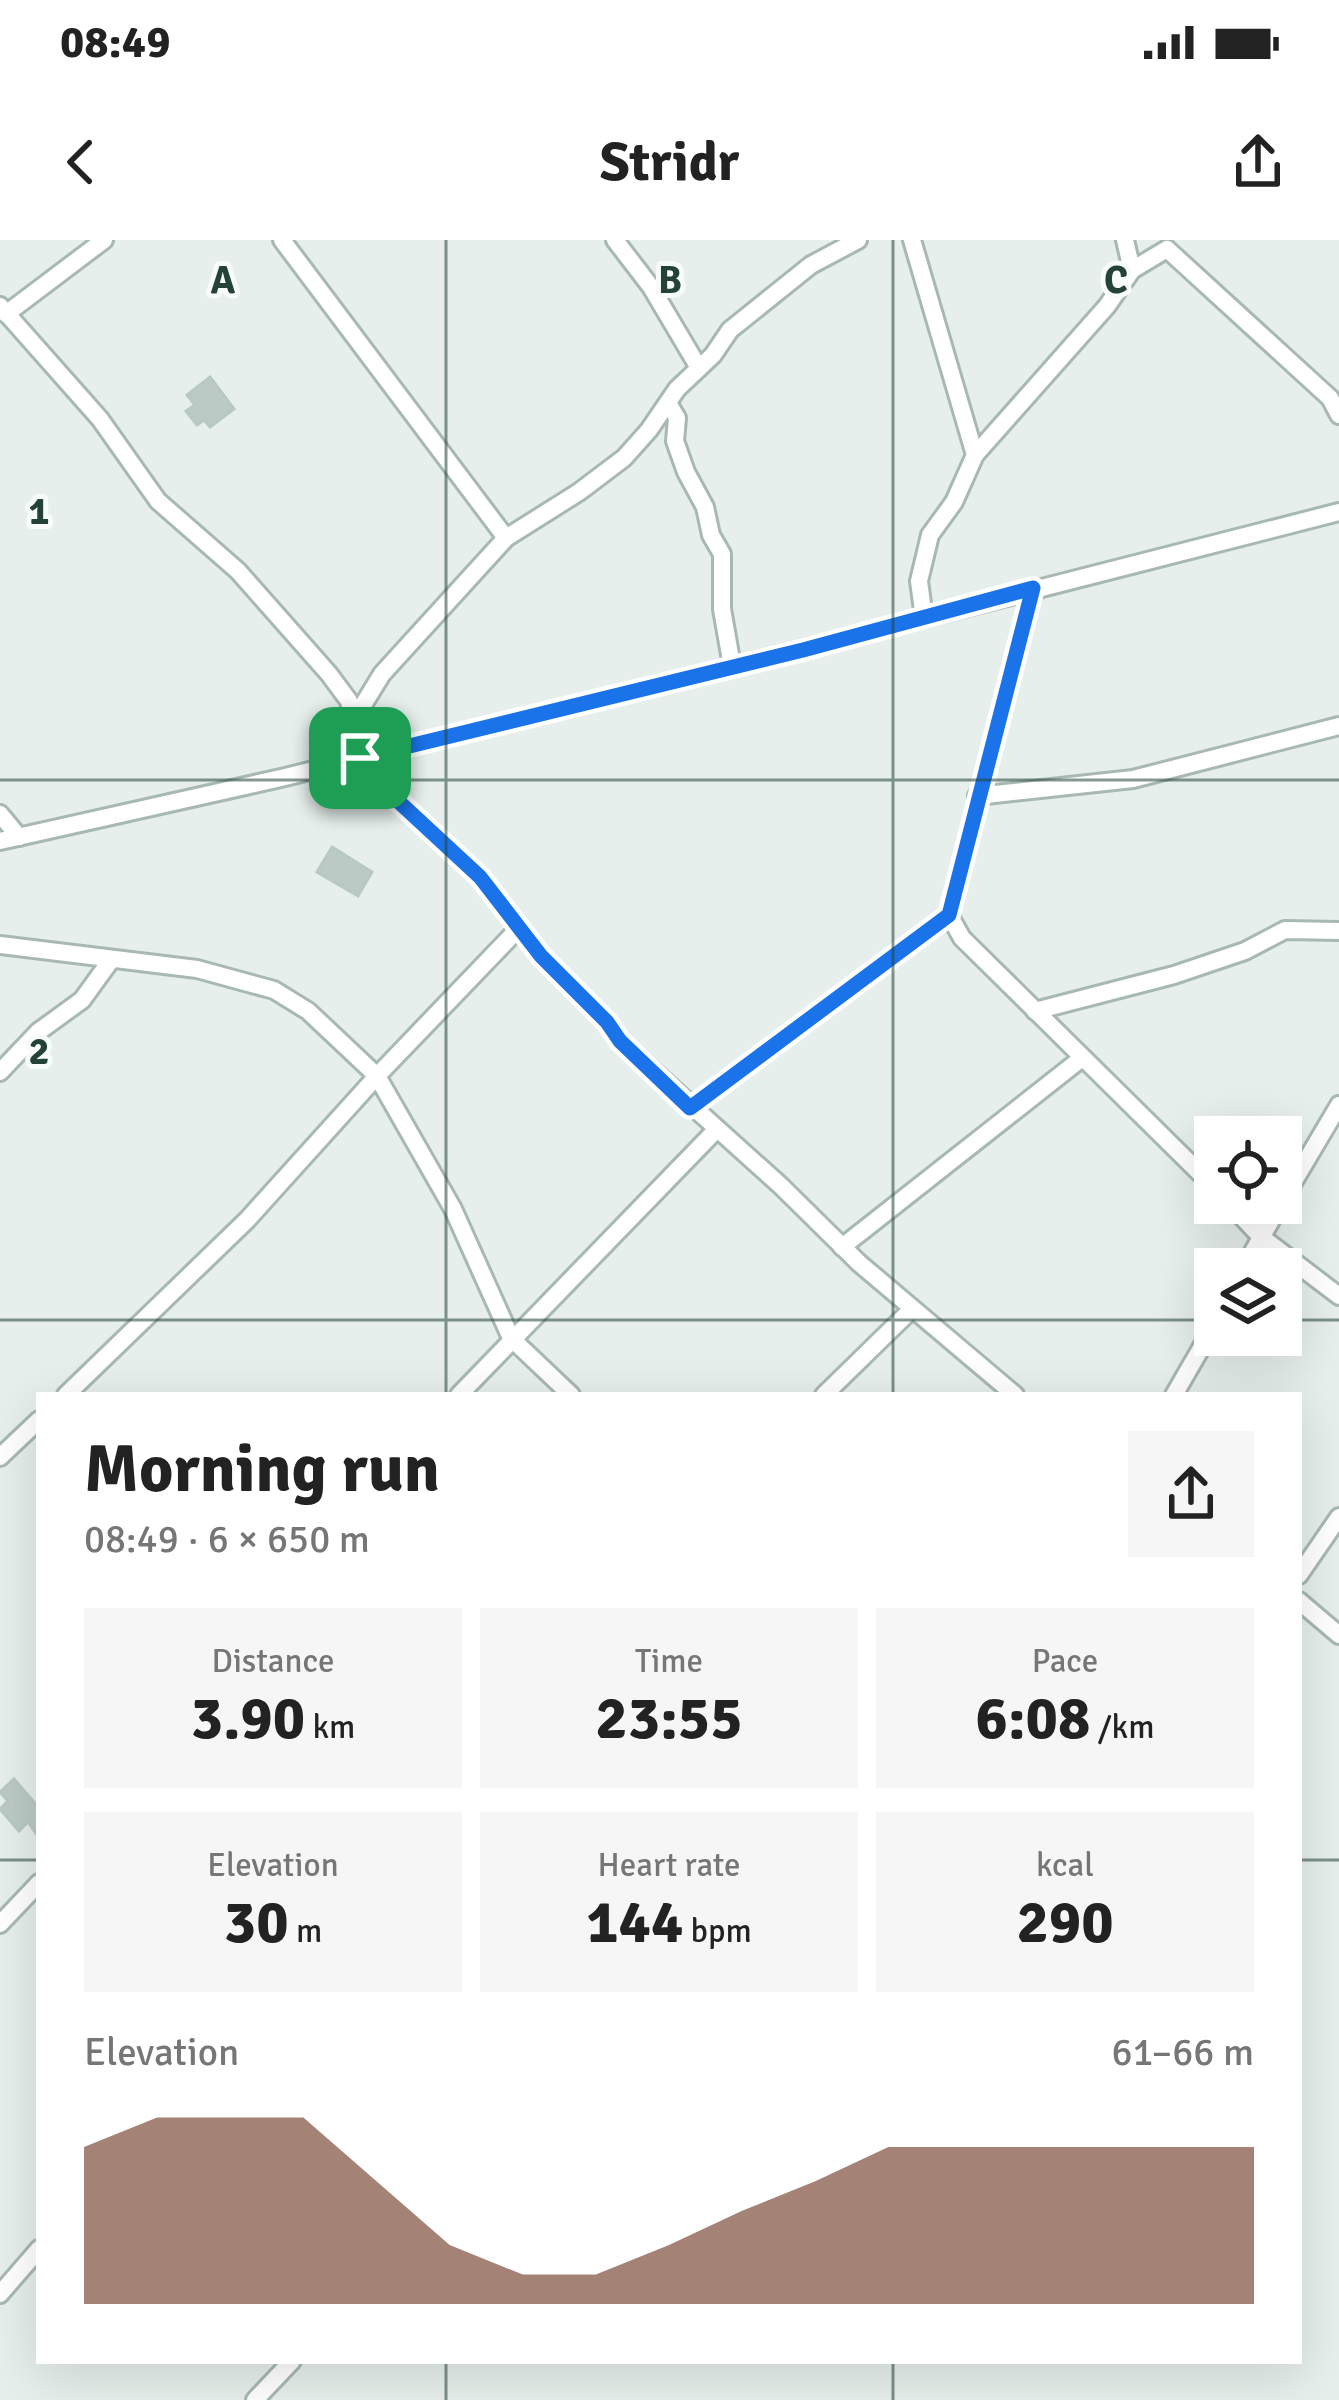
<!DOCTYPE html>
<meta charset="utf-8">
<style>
:root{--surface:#fff;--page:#f6f6f6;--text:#222;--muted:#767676;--accent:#804e3d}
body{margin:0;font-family:Signika,sans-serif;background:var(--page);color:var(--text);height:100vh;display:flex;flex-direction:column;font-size:45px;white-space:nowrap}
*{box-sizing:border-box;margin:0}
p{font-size:39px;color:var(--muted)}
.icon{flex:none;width:66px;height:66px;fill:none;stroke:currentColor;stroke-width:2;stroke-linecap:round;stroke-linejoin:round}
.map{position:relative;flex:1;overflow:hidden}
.drawer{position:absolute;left:36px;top:1152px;width:1266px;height:972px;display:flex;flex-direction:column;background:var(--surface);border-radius:0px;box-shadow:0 12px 48px #0002}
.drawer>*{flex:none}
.fabs{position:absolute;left:1194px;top:876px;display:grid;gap:24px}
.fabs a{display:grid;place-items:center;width:108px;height:108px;border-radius:0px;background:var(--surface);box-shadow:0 12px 48px #0002;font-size:60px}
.pin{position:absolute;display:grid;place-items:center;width:102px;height:102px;color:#fff;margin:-51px;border-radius:24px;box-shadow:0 6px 18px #0006}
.round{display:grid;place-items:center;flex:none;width:126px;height:126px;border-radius:0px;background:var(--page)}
.head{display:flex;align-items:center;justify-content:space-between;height:204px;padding:0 48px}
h1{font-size:66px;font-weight:700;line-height:90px}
.stats{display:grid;grid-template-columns:repeat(3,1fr);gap:18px;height:204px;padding:12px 48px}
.stats div{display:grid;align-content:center;border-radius:0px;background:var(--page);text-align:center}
.stats b{font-size:60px;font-weight:700}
.stats small{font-size:33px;font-weight:400}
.stats p{font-size:33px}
.chart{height:336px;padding:24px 48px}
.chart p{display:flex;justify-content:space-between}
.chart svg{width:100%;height:216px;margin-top:12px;fill:var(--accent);opacity:.7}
.status{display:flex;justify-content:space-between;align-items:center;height:84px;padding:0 60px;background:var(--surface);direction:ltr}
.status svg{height:33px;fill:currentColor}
header{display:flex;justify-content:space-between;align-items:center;height:156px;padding:0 48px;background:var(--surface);font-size:54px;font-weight:700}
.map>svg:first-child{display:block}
.building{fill:#bbcac4;stroke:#b8c9c2;stroke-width:3}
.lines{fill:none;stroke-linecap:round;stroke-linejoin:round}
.street-casing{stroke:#a8b8b2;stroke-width:22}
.street{stroke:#fff;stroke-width:16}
.route-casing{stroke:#fff;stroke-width:24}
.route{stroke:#1a73e8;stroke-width:15}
.grid{fill:none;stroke:#24423a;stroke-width:3;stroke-opacity:0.55}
.grid-label{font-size:39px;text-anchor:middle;font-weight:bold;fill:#24423a;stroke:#f7fbf9;stroke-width:10;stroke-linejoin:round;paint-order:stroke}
</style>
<div class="status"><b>08:49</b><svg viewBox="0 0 49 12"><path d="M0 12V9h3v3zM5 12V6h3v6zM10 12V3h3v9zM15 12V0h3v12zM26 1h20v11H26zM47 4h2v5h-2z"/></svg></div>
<header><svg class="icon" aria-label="back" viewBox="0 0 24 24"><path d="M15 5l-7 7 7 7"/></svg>Stridr<svg class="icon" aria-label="share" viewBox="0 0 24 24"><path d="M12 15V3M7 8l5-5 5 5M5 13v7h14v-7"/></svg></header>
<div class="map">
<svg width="1339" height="2160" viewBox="0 0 1339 2160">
<rect width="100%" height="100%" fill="#e6efeb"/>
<g class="building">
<polygon points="210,137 234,169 210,187 204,180 197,185 186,171 195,165 187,155"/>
<polygon points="332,607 372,632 358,656 317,632"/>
<polygon points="14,1539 39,1568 39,1598 28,1582 19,1591 0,1569 8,1561 0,1552"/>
</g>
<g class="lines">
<g class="street-casing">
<g id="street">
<polyline points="282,0 506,298"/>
<polyline points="615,0 651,47 699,128"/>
<polyline points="912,0 975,215"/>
<polyline points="1132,30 1167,9 1330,158 1339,175"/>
<polyline points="0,66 100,179 158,261 238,331 329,434 349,461 360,518 373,526 384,549 480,637 541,716 607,781 620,801 781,946 859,1023 1015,1155"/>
<polyline points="6,74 104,0"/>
<polyline points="668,163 677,178 675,201 686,232 705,267 711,295 722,314 722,369 732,426"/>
<polyline points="1033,348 949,675 962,698 1215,948"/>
<polyline points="924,378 919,341 930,295 954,262 975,215 1107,66 1132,30 1125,0"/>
<polyline points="355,478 382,434 506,298 579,252 624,218 649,190 677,149 713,115 730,90 811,25 858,0"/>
<polyline points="977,556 1133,539 1339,486"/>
<polyline points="0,574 19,597"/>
<polyline points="0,601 281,538 803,409 1339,272"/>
<polyline points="0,705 197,729 274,750 308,771 377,836 453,969 511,1098 571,1155"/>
<polyline points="1035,771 1174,735 1245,711 1285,690 1339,691"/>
<polyline points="0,832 38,792 82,760 111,720"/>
<polyline points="690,868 949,675"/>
<polyline points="1229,963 1260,996 1339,1056"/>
<polyline points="1281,963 1339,865"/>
<polyline points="842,1007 1082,818"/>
<polyline points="1243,1029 1281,963"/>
<polyline points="66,1155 247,980 377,836 519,688"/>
<polyline points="459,1155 716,890"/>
<polyline points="824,1155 912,1069"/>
<polyline points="1174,1155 1215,1084"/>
<polyline points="0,1217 39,1180"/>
<polyline points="1299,1335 1339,1277"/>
<polyline points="1299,1361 1339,1395"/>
<polyline points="0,1684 39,1643"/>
<polyline points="0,2054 39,2009"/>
<polyline points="255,2160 292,2121"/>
</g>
</g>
<use href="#street" class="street"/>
</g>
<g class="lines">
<g class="route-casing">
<polygon id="route" points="1033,348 949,675 690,868 620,801 607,782 541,716 480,637 385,549 373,526 360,518 803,410"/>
</g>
<use href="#route" class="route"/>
</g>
<path class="grid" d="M 446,0 L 446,1155M 893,0 L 893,1155M 0,540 L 1339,540M 0,1080 L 1215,1080M 1281,1080 L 1339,1080M 0,1620 L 39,1620M 1299,1620 L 1339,1620M 446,2121 L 446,2160M 893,2121 L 893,2160"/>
<g class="grid-label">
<text x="223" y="53">A</text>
<text x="670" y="53">B</text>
<text x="1116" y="53">C</text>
<text x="39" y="284">1</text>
<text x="39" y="824">2</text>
</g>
</svg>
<div class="fabs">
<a><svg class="icon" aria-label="locate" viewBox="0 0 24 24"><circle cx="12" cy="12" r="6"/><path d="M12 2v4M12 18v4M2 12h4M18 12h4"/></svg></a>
<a><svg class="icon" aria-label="layers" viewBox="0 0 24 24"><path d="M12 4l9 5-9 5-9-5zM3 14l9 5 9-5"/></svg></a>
</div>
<div class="pin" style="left:360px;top:518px;background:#1e9e55"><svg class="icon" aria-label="arrive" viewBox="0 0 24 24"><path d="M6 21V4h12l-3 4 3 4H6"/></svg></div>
<section class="drawer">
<div class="head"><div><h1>Morning run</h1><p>08:49 · 6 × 650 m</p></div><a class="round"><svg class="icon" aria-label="share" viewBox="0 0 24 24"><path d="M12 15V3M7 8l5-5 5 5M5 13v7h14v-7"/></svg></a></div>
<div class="stats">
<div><p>Distance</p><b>3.90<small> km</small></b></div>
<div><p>Time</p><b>23:55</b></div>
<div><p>Pace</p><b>6:08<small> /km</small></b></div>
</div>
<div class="stats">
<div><p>Elevation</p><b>30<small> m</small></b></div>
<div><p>Heart rate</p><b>144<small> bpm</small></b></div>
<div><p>kcal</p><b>290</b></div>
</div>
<div class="chart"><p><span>Elevation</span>61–66 m</p>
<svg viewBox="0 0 160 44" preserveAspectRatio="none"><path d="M0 44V12L10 6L20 6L30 6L40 19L50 32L60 38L70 38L80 32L90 25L100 19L110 12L120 12L130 12L140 12L150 12L160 12V44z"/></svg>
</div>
</section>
</div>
